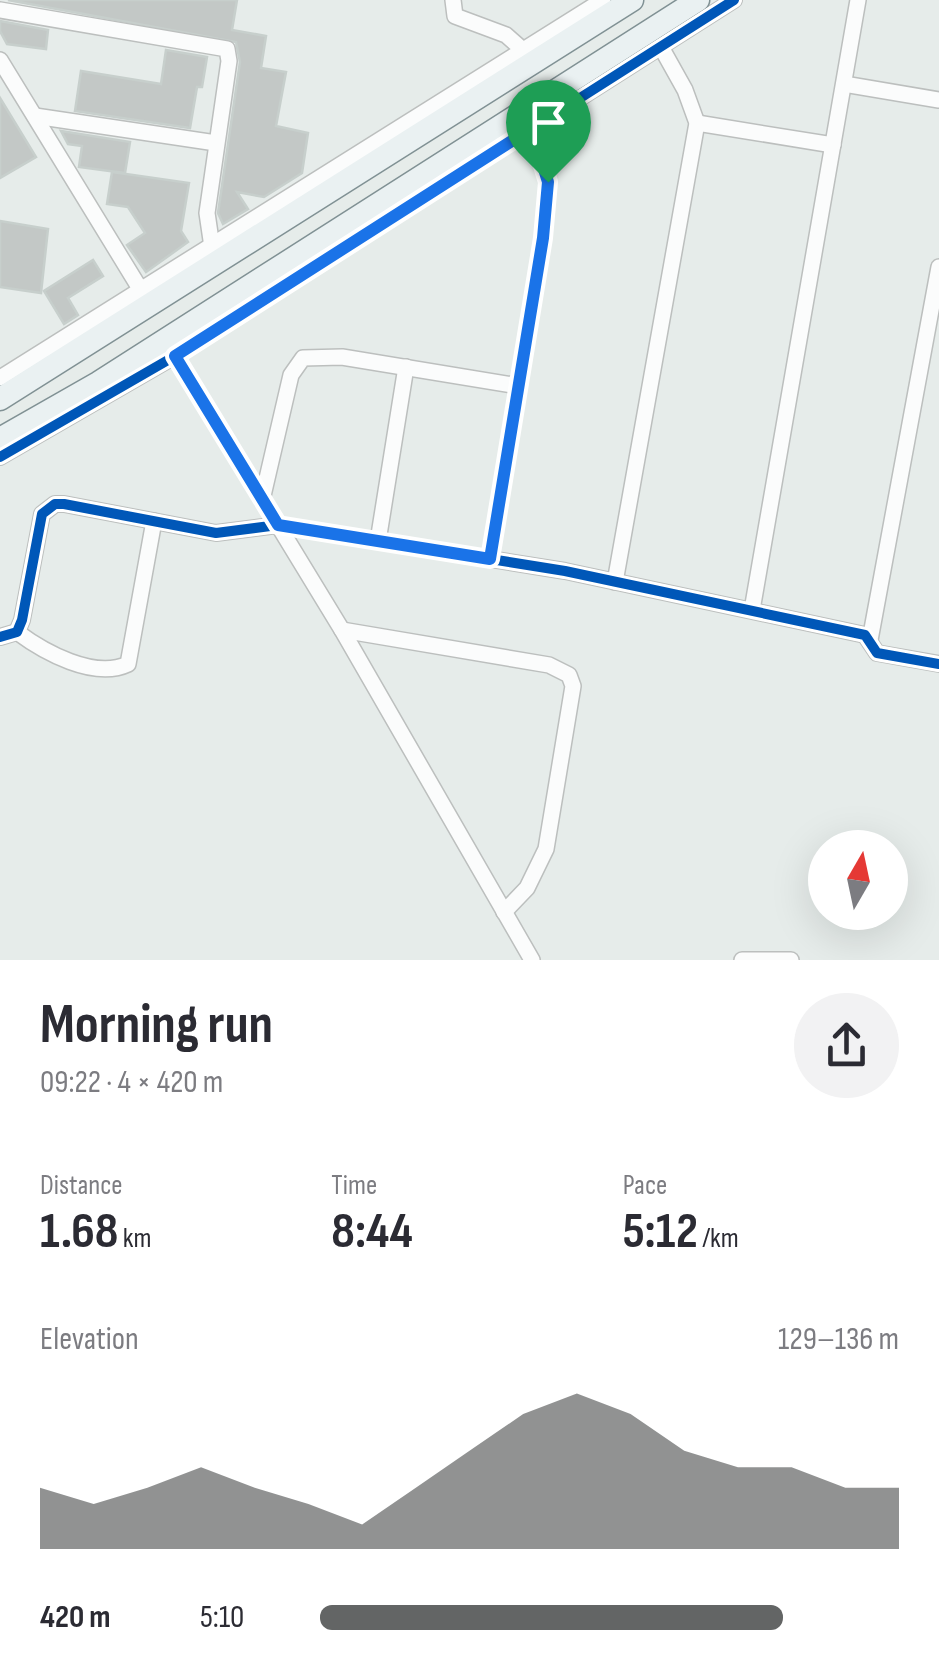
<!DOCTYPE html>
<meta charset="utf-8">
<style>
:root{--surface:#fff;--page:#f2f2f3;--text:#2b2b33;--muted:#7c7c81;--accent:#636565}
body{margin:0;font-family:"Sofia Sans Condensed",sans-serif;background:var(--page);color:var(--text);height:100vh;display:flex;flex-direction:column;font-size:38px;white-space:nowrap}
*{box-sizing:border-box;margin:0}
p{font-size:32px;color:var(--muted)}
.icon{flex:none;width:55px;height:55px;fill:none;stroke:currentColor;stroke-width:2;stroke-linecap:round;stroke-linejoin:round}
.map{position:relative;height:960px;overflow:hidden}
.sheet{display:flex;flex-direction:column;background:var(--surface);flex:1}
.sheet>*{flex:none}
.needle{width:65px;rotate:9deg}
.buttons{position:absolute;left:808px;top:830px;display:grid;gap:20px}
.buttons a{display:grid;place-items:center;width:100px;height:100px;border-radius:50%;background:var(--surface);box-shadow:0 10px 40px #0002;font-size:50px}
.pin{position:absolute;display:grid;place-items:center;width:85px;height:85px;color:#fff;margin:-102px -42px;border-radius:50% 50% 50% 0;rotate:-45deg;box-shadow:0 0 10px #0007}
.pin .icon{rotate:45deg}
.round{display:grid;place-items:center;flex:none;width:105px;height:105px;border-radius:52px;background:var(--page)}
.headline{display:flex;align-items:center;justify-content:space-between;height:170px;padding:0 40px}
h1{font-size:55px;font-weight:700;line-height:75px}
.metrics{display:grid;grid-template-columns:repeat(3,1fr);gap:15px;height:170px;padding:10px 40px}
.metrics div{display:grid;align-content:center}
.metrics b{font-size:50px;font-weight:700}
.metrics small{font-size:28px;font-weight:400}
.metrics p{font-size:28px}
.chart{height:280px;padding:20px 40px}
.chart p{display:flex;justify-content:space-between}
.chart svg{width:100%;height:180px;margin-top:10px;fill:var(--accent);opacity:.7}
ul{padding:0 40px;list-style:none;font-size:32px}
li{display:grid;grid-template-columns:160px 120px 1fr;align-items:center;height:75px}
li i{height:25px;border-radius:12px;background:var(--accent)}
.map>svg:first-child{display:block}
.building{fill:#c3c8c6;stroke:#c7cfcc;stroke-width:2.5}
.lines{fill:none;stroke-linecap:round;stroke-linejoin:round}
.street-casing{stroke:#bcbfbe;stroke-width:18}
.secondary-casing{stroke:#809194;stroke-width:25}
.street{stroke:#fbfcfc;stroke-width:15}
.secondary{stroke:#eaf1f2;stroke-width:22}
.cycleway-casing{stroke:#fff;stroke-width:16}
.cycleway{stroke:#0057b8;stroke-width:10}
.route-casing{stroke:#fff;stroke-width:20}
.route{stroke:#1a73e8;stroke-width:12}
</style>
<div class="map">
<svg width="939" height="960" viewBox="0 0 939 960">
<rect width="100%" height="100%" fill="#e6ecea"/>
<g class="building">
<polygon points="8,0 237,0 232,30 266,36 261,68 286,72 276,126 308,133 302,173 264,197 237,192 248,209 223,224 218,213 240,62 236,42"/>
<polygon points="0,21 48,30 46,49 7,44 0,31"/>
<polygon points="166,50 207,57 202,87 197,87 190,128 75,111 81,71 161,84"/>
<polygon points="0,98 36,157 0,178"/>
<polygon points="61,131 130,142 125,173 79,167 82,146 68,144"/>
<polygon points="112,172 189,183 181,231 188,242 146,272 127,245 145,233 128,207 107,204"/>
<polygon points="0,221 48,229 41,293 0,287"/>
<polygon points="93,260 103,276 68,298 78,315 64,324 44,291"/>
</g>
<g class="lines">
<g class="street-casing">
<g id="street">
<polyline points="453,0 455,16 506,35 523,50"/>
<polyline points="0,10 227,49 229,61 207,213 212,247"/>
<polyline points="0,60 142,292"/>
<polyline points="844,84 939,100"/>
<polyline points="35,116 216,143"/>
<polyline points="697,123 833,145"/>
<polyline points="175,356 342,630 532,960"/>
<polyline points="0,378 603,0"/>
<polyline points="0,457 175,356 734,0"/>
<polyline points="262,500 291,375 303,358 342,357 519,386"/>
<polyline points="378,541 406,367"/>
<polyline points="490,559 543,238 548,182 539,153 526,133"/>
<polyline points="615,582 697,123 685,90 661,47"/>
<polyline points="752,610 858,0"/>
<polyline points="342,630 549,665 569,675 573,686 546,849 527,888 504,912"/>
<path d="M 17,632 C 44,652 94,680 128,664 L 154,521"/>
<polyline points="0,637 17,632 22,620 42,514 55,504 64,504 216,533 278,525 565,571 865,635 877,653 939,664"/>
<polyline points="870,640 939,267"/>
<polyline points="742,960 791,960"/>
</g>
</g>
<g class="secondary-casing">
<g id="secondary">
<polyline points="0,399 632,0"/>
<polyline points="0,439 98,383 698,0"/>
</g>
</g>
<use href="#street" class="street"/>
<use href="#secondary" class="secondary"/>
<g class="cycleway-casing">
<g id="cycleway">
<polyline points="0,457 175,356 734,0"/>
<polyline points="0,637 17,632 22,620 42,514 55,504 64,504 216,533 278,525 565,571 865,635 877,653 939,664"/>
</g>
</g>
<use href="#cycleway" class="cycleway"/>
</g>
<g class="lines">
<g class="route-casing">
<polygon id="route" points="526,132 539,153 548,182 543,238 490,559 278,525 175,356"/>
</g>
<use href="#route" class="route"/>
</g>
</svg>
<div class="buttons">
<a><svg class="needle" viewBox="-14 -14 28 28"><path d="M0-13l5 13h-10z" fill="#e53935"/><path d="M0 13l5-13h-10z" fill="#7c7c81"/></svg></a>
</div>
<div class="pin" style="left:548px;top:182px;background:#1e9e55"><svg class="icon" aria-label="arrive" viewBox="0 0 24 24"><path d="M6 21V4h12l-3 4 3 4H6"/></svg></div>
</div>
<section class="sheet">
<div class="headline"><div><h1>Morning run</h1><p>09:22 · 4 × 420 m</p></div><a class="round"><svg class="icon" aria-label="share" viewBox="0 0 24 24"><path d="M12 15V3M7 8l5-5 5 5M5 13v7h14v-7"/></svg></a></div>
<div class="metrics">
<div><p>Distance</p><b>1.68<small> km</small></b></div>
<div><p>Time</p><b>8:44</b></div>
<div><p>Pace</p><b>5:12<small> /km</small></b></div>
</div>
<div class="chart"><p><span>Elevation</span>129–136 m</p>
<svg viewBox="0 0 160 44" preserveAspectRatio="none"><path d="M0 44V29L10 33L20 29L30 24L40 29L50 33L60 38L70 29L80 20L90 11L100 6L110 11L120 20L130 24L140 24L150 29L160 29V44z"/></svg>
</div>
<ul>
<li><b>420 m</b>5:10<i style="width:80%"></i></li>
</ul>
</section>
